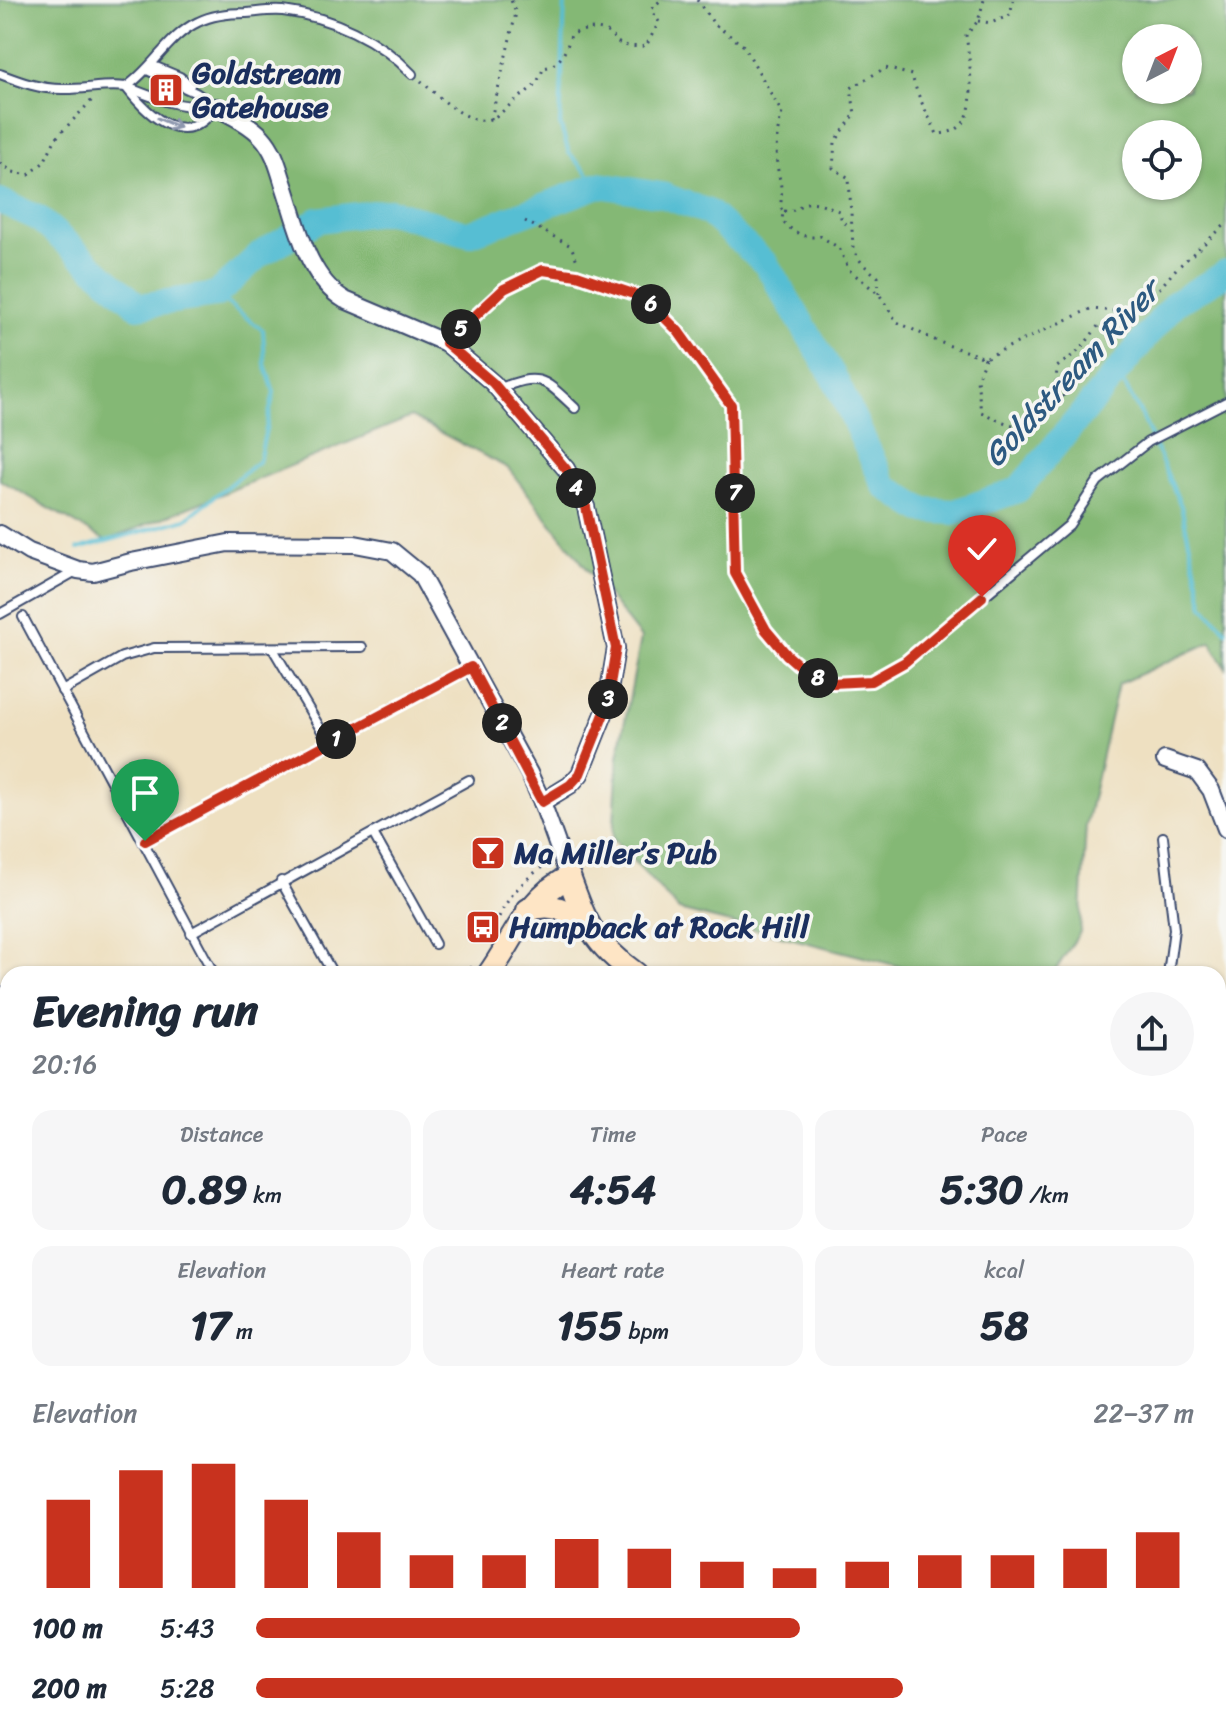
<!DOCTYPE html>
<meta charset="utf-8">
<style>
:root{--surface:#fff;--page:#f6f6f7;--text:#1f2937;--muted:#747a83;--accent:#c8321e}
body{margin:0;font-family:Sriracha,sans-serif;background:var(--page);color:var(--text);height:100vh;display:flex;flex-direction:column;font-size:30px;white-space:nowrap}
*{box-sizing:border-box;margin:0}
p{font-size:26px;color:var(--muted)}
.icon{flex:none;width:44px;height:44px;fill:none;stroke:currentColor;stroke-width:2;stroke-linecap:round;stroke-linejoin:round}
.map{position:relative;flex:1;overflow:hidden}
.side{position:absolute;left:0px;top:966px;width:1226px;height:770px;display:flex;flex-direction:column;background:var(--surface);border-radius:24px 24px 0 0;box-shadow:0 2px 6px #0004}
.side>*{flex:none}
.needle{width:52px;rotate:42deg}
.tools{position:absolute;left:1122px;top:24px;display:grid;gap:16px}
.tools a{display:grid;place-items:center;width:80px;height:80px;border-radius:50%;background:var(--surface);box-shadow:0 2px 6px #0004;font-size:40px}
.pin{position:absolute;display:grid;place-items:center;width:68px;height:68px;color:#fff;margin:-82px -34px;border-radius:50% 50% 50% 0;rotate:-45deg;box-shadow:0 0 8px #0007}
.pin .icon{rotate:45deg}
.km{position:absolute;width:40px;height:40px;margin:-20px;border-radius:50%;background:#222;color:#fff;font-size:22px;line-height:40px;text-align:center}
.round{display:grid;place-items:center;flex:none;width:84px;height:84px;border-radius:42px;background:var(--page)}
.headline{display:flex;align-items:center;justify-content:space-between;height:136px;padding:0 32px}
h1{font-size:44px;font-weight:700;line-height:60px}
.figures{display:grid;grid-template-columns:repeat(3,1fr);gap:12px;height:136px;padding:8px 32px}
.figures div{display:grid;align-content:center;border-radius:20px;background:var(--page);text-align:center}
.figures b{font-size:40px;font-weight:700}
.figures small{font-size:22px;font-weight:400}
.figures p{font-size:22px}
.chart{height:224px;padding:16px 32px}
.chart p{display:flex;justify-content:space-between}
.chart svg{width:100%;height:144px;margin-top:8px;stroke:var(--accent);stroke-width:6}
ul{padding:0 32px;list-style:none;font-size:26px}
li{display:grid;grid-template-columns:128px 96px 1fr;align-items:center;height:60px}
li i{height:20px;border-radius:10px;background:var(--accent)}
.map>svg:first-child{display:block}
.built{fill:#eed0e7}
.forest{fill:#84b874;stroke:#507469;stroke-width:2;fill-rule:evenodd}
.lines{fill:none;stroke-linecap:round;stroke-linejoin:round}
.stream{stroke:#56bed3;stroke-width:4}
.river{stroke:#56bed3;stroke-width:26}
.building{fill:#cc97aa}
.lane-casing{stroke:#3b4a6d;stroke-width:12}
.street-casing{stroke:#3b4a6d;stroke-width:20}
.secondary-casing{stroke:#3b4a6d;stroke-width:26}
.path{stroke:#3b4a6d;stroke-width:3;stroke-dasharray:2 6;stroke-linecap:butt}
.lane{stroke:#fff;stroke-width:8}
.street{stroke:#fff;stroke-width:16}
.secondary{stroke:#fee5c5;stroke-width:22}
.oneway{stroke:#8d97ae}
.route-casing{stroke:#fff;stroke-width:16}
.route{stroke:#c8321e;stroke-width:10}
.labels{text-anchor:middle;stroke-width:7;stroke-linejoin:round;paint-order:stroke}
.poi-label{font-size:30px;font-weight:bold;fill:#1b2f5e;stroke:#f6f6f2;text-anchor:start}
.water-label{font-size:32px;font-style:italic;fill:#2d5a81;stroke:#f6f6f2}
</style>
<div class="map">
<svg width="1226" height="1735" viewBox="0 0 1226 1735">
<rect width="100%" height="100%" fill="#f6f6f2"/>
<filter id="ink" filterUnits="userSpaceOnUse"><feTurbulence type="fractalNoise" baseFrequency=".0125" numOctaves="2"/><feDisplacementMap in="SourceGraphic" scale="16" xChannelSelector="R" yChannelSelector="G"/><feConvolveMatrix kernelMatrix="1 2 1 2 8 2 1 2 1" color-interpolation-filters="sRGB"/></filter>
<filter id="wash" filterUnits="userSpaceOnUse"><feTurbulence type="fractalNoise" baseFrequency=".006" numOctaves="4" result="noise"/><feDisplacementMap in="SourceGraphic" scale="32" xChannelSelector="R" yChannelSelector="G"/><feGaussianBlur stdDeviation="1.8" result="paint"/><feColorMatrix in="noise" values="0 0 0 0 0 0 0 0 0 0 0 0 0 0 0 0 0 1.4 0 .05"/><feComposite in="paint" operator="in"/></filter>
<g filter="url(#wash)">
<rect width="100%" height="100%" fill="#eee0c1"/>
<polygon class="built" points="585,1728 990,1728 1003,1735 580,1735"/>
<path class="forest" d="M 0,0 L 1226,0 L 1226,668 L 1211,642 L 1118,684 L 1086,825 L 1080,932 L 1053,974 L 930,974 L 679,910 L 613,839 L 618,757 L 641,638 L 508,468 L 411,417 L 106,541 L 0,480 ZM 1136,38 L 1188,38 L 1188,90 L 1136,90 ZM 1136,134 L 1188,134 L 1188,186 L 1136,186 Z"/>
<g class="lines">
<g class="stream">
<polyline points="565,0 560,124 569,153 599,185"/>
<polyline points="1117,372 1142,416 1181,506 1204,606 1226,631"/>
<polyline points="78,549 186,519 259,461 274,392 265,364 263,330 216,295"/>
</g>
<polyline class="river" points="0,201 38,218 138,306 216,295 259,255 318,220 390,211 469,234 599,185 662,195 708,212 766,264 834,377 885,486 922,510 955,512 1018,490 1174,304 1226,273"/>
</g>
<g id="blocks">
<g class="building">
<polygon points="161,81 176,87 171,99 156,93"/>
<polygon points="8,1645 8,1671 0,1665 0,1647 4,1650"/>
<polygon points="114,1728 128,1728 130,1735 99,1735 98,1732"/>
<polygon points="620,1728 644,1728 651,1735 613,1735"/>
<polygon points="687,1728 787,1728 781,1735 680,1735"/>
</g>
</g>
</g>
<g filter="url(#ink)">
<use href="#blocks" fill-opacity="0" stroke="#3b4a6d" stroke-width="2"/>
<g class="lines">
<g class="lane-casing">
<g id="lane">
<polyline points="151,65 180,77 190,85"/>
<polyline points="147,70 196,93 216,107"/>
<path d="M 0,74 C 21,82 39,89 62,89 C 84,90 104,84 126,87 C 153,69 168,36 198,22 C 212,15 231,13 246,13 C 258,12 271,10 283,11 C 331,17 379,39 412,74"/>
<path d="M 126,87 C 150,118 186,150 216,107"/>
<path d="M 127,87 C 159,100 180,108 216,107"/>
<polyline points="446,343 504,289 543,270 577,275 645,298 678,331 731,405 735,573 766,630 787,655 810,675 833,683 871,681 905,662 1069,525 1098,481 1148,442 1226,402"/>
<path d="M 498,389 C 540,372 543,378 575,408"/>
<polyline points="0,614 76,571"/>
<polyline points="23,617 214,974"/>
<polyline points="273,649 329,743"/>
<polyline points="62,691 122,657 154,648 362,647"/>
<polyline points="374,835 435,944"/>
<polyline points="1163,837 1174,929 1168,974"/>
<polyline points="145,841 471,667"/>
<polyline points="281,881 333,974"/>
<polyline points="191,933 469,780"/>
<polyline points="602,1734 607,1728"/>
</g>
</g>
<g class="street-casing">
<g id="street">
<path d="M 216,107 C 231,115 250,124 262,137 C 274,150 278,166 283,182 C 297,222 306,277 345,300 L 446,343 L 493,383 L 566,469 L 586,507 L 616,648 L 606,709 L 580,774 L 570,785 L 542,802"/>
<polyline points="0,534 29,552 78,570 93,572 131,562 228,543 355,544 392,551 420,574 529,773 542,802 569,877"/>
<polyline points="1165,760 1197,771 1211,790 1226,829"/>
<polyline points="0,995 8,1010"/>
<polyline points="0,1225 8,1216"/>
<polyline points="0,1486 8,1491"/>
<polyline points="0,1595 8,1585"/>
<polyline points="191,1728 193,1735"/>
<polyline points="275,1735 292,1728"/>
<polyline points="1184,1735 1186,1728"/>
</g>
</g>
<g class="secondary-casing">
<g id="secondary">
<path d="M 528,910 C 553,901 567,910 587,927"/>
<path d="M 489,974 C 515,938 527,898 569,877 C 586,924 594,944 636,974"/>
<polyline points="1218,1197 1226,1201"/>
</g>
</g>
<g class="path">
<path d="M 697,0 L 714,24 L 744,46 L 782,113 C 777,131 775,146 777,164 C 779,180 784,190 780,207 L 783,211 L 782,221 C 792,231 805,240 820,236 L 839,248 L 849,270 L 879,294 L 897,322 L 939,342 L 985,358 L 1090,309 L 1130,312 L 1147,303 L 1176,269 L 1226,224"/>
<polyline points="978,21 991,23 1010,15 1013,0"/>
<path d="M 421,81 C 436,94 469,127 490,119 C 499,116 508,106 516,100 C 528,91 540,83 543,68 C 561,66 566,50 571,35 C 582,30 598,25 610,34 C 615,38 613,40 619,43 C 627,47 638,47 646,46 L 659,22 L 651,9 L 661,0"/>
<polyline points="491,119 516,13 511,0"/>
<polyline points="0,163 13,172 29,175 44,162 56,138 93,99"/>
<path d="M 784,211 C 795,212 795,208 804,204 C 815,199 829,207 839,211 L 842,221 L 850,227"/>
<polyline points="525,221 571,246 578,263"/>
<path d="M 879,294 L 878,277 C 867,268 858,262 853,247 L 849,178 L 833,168 L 835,142 L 855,114 L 851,88 L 885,68 L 912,75 C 917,97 928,114 937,134 C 948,133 959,131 965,120 C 976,103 969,55 966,35 L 978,21 L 984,0"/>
<path d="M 985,358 L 977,379 L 981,412 C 1028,434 1025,430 1064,399 L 1056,381 L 1057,367 L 1081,349 L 1098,326 L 1122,321 L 1130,312"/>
<path d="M 494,932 C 501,902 524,878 550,862"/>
<polyline points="465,974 473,965"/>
<polyline points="0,1552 8,1542"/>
<polyline points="523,1728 535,1735"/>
<polyline points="972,1728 985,1735"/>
</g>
<use href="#lane" class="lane"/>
<use href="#street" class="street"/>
<use href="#secondary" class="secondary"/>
</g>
<defs><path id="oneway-shaft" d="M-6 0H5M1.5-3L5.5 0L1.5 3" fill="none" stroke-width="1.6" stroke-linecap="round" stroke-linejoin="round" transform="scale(2)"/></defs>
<use class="oneway" href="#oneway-shaft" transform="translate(169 123) rotate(23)"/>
</g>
<g class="lines" filter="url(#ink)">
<g class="route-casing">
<polyline id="route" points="145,841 471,667 542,802 570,785 580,774 606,709 616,648 586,507 566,469 493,383 446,343 504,289 543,270 577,275 645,298 678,331 731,405 735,573 766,630 787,655 810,675 833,683 871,681 905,662 982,597"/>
</g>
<use href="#route" class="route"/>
</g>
<defs>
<g id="building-square" transform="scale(1.8)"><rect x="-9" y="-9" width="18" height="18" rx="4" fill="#c8321e" stroke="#f6f6f2"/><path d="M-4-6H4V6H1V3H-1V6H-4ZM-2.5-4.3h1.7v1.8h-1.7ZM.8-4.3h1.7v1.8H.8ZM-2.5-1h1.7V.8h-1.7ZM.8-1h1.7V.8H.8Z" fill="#fff"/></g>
<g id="bar-square" transform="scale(1.8)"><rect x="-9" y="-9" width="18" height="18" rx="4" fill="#c8321e" stroke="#f6f6f2"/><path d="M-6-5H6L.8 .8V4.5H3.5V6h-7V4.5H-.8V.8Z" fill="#fff"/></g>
<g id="bus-square" transform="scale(1.8)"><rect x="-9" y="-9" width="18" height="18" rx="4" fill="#c8321e" stroke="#f6f6f2"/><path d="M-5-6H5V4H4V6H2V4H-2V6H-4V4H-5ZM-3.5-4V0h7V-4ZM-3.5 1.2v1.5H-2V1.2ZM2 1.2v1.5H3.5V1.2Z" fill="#fff"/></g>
</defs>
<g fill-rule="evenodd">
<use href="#building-square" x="166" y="90"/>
<use href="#bar-square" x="488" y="853"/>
<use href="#bus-square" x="483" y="927"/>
</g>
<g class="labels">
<g class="poi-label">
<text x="192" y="83">Goldstream<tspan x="192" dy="34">Gatehouse</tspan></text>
<text x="514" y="863">Ma Miller’s Pub</text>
<text x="509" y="937">Humpback at Rock Hill</text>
</g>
<g class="water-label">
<text transform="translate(1071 373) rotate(-47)" y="11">Goldstream River</text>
</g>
</g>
</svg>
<div class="tools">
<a><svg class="needle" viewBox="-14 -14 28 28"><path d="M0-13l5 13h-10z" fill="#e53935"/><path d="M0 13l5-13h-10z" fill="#747a83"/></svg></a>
<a><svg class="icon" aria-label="locate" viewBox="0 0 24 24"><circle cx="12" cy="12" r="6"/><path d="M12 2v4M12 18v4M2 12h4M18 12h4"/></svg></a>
</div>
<div class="pin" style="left:145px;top:841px;background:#1e9e55"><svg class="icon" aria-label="arrive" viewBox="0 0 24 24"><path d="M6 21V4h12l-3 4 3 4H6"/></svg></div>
<div class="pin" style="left:982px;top:597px;background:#d93025"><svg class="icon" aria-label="check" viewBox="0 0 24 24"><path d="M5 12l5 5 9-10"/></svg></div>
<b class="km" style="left:336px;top:739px">1</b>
<b class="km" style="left:502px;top:723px">2</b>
<b class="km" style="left:608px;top:699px">3</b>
<b class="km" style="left:576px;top:488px">4</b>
<b class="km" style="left:461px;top:329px">5</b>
<b class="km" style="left:651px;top:304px">6</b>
<b class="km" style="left:735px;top:493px">7</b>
<b class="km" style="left:818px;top:678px">8</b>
<section class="side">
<div class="headline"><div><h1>Evening run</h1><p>20:16</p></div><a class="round"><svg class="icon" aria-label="share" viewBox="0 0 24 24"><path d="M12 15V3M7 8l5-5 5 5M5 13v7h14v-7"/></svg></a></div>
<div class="figures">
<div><p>Distance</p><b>0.89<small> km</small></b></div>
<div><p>Time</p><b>4:54</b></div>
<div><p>Pace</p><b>5:30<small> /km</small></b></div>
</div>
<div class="figures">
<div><p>Elevation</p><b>17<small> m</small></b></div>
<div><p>Heart rate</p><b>155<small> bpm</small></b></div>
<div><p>kcal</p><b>58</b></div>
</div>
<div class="chart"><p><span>Elevation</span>22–37 m</p>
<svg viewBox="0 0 160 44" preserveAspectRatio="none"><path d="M5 44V17M15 44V8M25 44V6M35 44V17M45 44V27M55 44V34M65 44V34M75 44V29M85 44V32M95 44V36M105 44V38M115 44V36M125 44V34M135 44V34M145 44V32M155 44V27"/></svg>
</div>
<ul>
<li><b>100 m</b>5:43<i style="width:58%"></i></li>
<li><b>200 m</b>5:28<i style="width:69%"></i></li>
</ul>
</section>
</div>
